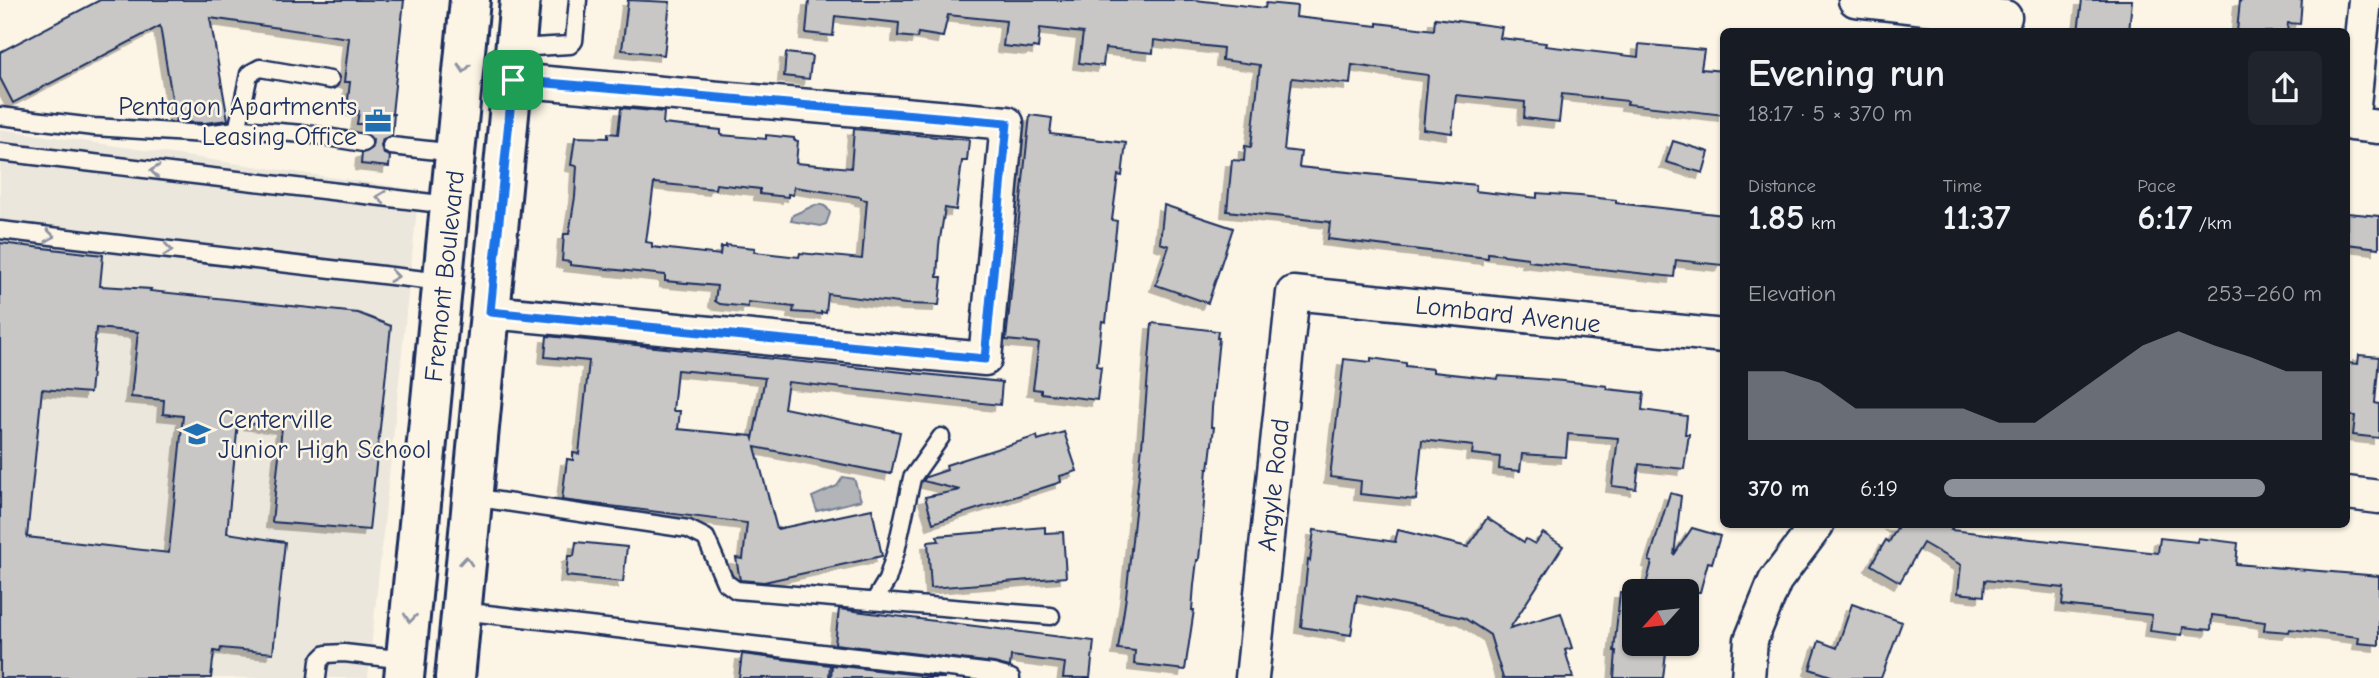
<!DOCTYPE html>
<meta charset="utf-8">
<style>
:root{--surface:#171b24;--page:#20242c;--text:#f1f3f6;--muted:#9ea1a6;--accent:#8c9099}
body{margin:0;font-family:"Comic Neue",sans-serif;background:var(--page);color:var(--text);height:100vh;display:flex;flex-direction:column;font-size:26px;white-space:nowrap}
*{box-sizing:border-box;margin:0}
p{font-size:23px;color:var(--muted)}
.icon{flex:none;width:38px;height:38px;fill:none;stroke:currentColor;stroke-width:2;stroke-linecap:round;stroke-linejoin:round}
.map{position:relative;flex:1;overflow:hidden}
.sheet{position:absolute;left:1720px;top:28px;width:630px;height:500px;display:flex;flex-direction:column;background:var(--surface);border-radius:10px;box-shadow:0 2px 5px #0004}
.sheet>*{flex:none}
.needle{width:46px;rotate:243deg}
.buttons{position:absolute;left:1622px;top:579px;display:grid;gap:14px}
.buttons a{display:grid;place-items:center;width:77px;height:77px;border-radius:10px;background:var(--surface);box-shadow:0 2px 5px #0004;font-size:35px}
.pin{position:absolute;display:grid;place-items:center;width:60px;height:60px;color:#fff;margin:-30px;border-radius:14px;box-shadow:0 4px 10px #0006}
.round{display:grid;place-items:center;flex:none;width:74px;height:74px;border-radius:10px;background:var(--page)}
.headline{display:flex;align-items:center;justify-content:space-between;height:119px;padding:0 28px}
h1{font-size:38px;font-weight:700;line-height:52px}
.metrics{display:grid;grid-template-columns:repeat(3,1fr);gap:10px;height:119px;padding:7px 28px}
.metrics div{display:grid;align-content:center}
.metrics b{font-size:35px;font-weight:700}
.metrics small{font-size:19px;font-weight:400}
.metrics p{font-size:19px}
.chart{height:196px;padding:14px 28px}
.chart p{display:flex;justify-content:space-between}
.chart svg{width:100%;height:126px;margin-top:7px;fill:var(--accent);opacity:.7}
ul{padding:0 28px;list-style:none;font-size:23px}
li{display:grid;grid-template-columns:112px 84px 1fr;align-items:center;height:52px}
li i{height:18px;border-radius:9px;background:var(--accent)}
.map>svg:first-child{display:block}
.built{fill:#ece7dc}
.water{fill:#b2b4b8;stroke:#767f94;stroke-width:2}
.building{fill:#c8c7c6;stroke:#1b2f5e;stroke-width:2;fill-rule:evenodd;filter:url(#shadow)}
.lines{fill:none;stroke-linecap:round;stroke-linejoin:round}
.service-casing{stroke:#1b2f5e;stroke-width:21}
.minor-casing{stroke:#1b2f5e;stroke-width:37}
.primary-casing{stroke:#1b2f5e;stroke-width:44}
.service{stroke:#fcf5e5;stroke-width:16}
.minor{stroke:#fcf5e5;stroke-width:32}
.primary{stroke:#fcf5e5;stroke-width:38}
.oneway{stroke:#8c92a2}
.route-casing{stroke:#fff;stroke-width:14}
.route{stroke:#1a73e8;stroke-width:9}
.labels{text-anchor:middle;stroke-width:5;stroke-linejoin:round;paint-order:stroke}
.poi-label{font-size:26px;fill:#1b2f5e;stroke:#fcf5e5;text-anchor:end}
.street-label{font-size:26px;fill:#1b2f5e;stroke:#fcf5e5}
</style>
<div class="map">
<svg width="2379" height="678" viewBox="0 0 2379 678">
<defs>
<filter id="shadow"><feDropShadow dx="-6" dy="6" stdDeviation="0" flood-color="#0004"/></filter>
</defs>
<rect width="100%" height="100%" fill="#fcf5e5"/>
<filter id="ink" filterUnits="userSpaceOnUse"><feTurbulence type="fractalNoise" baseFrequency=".0143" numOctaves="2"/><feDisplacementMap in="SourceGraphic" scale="14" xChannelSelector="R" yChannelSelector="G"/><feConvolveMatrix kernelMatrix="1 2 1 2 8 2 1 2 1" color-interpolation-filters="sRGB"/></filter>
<g filter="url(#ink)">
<polygon class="built" points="0,129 419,190 368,678 0,678"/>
<g class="water">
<path d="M 815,205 C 823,204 827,206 830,213 L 826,224 L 821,226 L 791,221 L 793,215 Z"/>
<polygon points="843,477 854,479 861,500 817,511 812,497 837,486"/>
</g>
<g class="building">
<polygon points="100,0 404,0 392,114 394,114 392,136 383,139 381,146 384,154 390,156 389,167 361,164 362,153 371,149 373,140 364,133 365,124 357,124 359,111 347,109 350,82 344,82 349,38 210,18 228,120 205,123 176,122 160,26 13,103 0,78 0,52"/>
<polygon points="628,0 670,2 664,55 622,50"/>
<polygon points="809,0 1195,0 1265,8 1266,3 1297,6 1296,17 1377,26 1377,23 1434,30 1435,18 1502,27 1500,38 1546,43 1545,46 1638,57 1639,44 1704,50 1701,69 1724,71 1724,115 1627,104 1628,101 1562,94 1559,122 1524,118 1525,102 1456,95 1452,133 1423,129 1428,75 1352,65 1350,84 1292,78 1284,150 1301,152 1299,167 1476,185 1475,191 1537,198 1537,193 1580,196 1616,200 1616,203 1724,215 1724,260 1722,265 1676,260 1674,277 1528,261 1528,258 1488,253 1488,258 1328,239 1330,222 1227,211 1232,160 1244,161 1245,146 1251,147 1260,65 1222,60 1223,48 1154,40 1153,53 1105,48 1103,66 1079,63 1083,33 1040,28 1038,48 1033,47 1032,49 1003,46 1006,21 948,15 943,37 918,33 917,38 898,36 899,23 835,16 833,36 806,33"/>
<polygon points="2082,0 2132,0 2129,32 2078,32"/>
<polygon points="2240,0 2302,0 2300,24 2288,23 2287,32 2237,32"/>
<polygon points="786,53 812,56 809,79 784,76"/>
<path d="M 621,108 L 664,112 L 663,124 L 721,130 L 721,135 L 766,139 L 766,135 L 794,138 L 794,140 L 798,141 L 796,163 L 851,168 L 854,129 L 969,140 L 967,161 L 962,161 L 956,210 L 945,208 L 939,245 L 937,277 L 942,277 L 939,305 L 906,304 L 828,294 L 826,313 L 821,312 L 821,314 L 793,312 L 794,307 L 748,302 L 748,307 L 720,304 L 715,301 L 717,286 L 665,281 L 665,275 L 570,265 L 570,262 L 562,261 L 564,234 L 569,234 L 575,197 L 577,166 L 571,165 L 575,137 L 608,138 L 608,133 L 618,134 ZM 654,183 L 715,189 L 716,184 L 760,189 L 760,194 L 788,197 L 788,194 L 793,195 L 794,187 L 861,197 L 861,199 L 867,200 L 862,259 L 800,253 L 799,257 L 754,252 L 755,248 L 726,245 L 726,247 L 721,247 L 720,255 L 652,247 L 652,243 L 646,242 Z"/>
<polygon points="1030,115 1052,118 1050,134 1126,143 1122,176 1118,175 1112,220 1117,221 1106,322 1102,321 1097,366 1101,367 1097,400 1041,393 1041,390 1033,389 1039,343 1006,340"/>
<polygon points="1673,141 1709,152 1703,173 1666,162"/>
<polygon points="1164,205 1233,228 1208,303 1156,285 1169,246 1160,243"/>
<polygon points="2347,213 2379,216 2379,248 2347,244"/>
<path d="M 0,243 L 103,255 L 100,286 L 151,289 L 150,291 L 358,313 L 391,326 L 369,530 L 272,522 L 282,427 L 238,422 L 227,533 L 285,542 L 273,653 L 221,648 L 220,652 L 214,651 L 211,678 L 0,678 ZM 96,328 L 138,332 L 131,397 L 164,400 L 163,414 L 183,416 L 169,553 L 27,537 L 42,389 L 90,393 Z"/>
<polygon points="1152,323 1218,331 1217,338 1219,338 1212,408 1211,427 1214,427 1209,469 1207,469 1199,560 1197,560 1194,585 1192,610 1194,610 1185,670 1134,664 1135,651 1118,649 1126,597 1143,436"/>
<path d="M 547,336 L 1002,382 L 1000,405 L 788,382 L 784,408 L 900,432 L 891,474 L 755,447 L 777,529 L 872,509 L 882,556 L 764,582 L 740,580 L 736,558 L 743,559 L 747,523 L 562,500 L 567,459 L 573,460 L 573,453 L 579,454 L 589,361 L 545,357 ZM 677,370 L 765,378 L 753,439 L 752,436 L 678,429 L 680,411 L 673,411 Z"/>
<polygon points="2359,355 2379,357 2375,403 2379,404 2379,438 2353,435 2355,416 2347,415 2347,363 2358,364"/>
<polygon points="1371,358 1406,363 1406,366 1433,369 1433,372 1498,379 1499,376 1563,381 1607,386 1607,389 1644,393 1642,410 1687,416 1685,434 1689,434 1684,469 1639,464 1636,489 1612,486 1618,438 1568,434 1566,457 1522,454 1520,471 1499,469 1500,457 1472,454 1473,446 1422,440 1416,500 1360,494 1361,481 1330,477 1344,359 1371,362"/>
<polygon points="1064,432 1077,471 1060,476 1061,482 933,523 925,497 960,490 923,481 926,477 947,470 946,465 1037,436 1038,440"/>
<polygon points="1670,493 1681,496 1674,555 1692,528 1720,536 1712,563 1708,562 1700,592 1644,592 1652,562 1649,561"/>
<polygon points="1487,518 1524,542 1526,539 1535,544 1543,533 1563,546 1510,628 1561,613 1572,648 1565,650 1573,678 1503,678 1490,635 1464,618 1357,595 1351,635 1301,627 1308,560 1310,561 1314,530 1395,542 1398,530 1468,547"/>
<polygon points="1892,525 1954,525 1951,530 2158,553 2160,538 2197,542 2198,538 2238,543 2236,564 2379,576 2379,645 2358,643 2359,637 2290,629 2289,632 2264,630 2265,622 2212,615 2211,630 2183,627 2182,635 2150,631 2152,615 2062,605 2064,588 1985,580 1984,596 1958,593 1961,565 1923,543 1900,582 1871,565 1886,540 1889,542 1897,528"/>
<polygon points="1045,527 1045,533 1063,532 1066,577 931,588 928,542 939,541 937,536"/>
<polygon points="576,542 627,547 623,582 566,576 568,556 574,556"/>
<polygon points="1620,592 1634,592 1634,644 1667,644 1663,678 1614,678 1616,651 1614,651"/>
<polygon points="1852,604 1902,622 1881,678 1837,678 1810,669 1819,641 1837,648"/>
<polygon points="839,609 1094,641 1090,678 1063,678 1065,663 1011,656 1010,667 994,663 835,644"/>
<polygon points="742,654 830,665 829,678 739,678"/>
<polygon points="832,665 945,678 831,678"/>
</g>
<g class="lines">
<g class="service-casing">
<g id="service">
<polyline points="516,48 570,45 574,41 578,0"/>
<polyline points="0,116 94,127 205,134 244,129 315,135 363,143"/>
<polyline points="237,131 249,74 260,68 330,80"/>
<polyline points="391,146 456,153"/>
<polyline points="0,152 449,205"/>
<polyline points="0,230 442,282"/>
<polyline points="472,497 688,529 706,538 725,582 736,590 1051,616"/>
<polyline points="875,600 887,580 896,551 912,478 941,437"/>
<polyline points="461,611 993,673 1011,678"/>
<polyline points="317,678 319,661 326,654 344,653 406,660"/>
</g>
</g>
<g class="minor-casing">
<g id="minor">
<polyline points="1855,0 2005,17"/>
<polyline points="2365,0 2352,124 2379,127"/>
<polyline points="490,312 985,359 1007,123 513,80"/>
<polyline points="2347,493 2379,497"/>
<polyline points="1252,678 1293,293 1724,336"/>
<polyline points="1748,678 1751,640 1775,581 1817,525"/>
</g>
</g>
<g class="primary-casing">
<g id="primary">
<polyline points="404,678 470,0"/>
<polyline points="455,678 520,0"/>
</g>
</g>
<use href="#service" class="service"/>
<use href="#minor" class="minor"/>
<use href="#primary" class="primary"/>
</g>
<defs><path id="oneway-chevron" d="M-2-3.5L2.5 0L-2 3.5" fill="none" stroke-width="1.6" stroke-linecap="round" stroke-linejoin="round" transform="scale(1.75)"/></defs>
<g class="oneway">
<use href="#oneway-chevron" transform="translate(464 68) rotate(95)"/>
<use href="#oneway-chevron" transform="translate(155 171) rotate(-173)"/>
<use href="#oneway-chevron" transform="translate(381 197) rotate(-173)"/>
<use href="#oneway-chevron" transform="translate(50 236) rotate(7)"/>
<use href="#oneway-chevron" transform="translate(168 250) rotate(7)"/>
<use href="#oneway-chevron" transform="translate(394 276) rotate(7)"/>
<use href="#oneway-chevron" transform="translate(466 561) rotate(-85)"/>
<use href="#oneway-chevron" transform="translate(410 618) rotate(96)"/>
</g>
</g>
<g class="lines" filter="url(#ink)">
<g class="route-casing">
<polygon id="route" points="513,80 1007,123 985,359 490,312"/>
</g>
<use href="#route" class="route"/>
</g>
<defs>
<g id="office-bare" transform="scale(2.1)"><path d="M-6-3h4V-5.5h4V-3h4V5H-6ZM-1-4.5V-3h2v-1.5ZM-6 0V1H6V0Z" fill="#1f6fb2" stroke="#fcf5e5" stroke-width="2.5" paint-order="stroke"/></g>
<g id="school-bare" transform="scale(2.1)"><path d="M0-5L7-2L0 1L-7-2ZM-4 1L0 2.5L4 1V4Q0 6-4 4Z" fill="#1f6fb2" stroke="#fcf5e5" stroke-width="2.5" paint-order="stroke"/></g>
</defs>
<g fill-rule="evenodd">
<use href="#office-bare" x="378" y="121"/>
<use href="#school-bare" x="197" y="434"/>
</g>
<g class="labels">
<g class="poi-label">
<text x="357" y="115">Pentagon Apartments<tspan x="357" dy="30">Leasing Office</tspan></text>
<text x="218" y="428" text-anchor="start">Centerville<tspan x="218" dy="30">Junior High School</tspan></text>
</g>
<g class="street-label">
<text transform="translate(444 276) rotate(-84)" y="9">Fremont Boulevard</text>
<text transform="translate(1508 314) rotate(6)" y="9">Lombard Avenue</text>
<text transform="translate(1273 485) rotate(-84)" y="9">Argyle Road</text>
</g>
</g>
</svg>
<div class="buttons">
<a><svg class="needle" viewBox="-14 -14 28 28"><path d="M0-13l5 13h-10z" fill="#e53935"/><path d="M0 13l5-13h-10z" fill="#9ea1a6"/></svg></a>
</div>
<div class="pin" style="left:513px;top:80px;background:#1e9e55"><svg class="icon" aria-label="arrive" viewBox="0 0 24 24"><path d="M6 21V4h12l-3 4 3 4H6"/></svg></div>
<section class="sheet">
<div class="headline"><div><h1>Evening run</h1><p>18:17 · 5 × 370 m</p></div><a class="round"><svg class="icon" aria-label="share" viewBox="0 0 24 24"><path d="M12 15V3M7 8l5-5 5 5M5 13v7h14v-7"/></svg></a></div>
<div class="metrics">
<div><p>Distance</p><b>1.85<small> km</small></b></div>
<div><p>Time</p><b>11:37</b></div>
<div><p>Pace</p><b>6:17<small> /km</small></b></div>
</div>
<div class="chart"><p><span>Elevation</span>253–260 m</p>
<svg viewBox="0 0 160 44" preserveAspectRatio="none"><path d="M0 44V20L10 20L20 24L30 33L40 33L50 33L60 33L70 38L80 38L90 29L100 20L110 11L120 6L130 11L140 15L150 20L160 20V44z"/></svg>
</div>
<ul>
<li><b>370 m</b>6:19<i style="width:85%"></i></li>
</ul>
</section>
</div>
